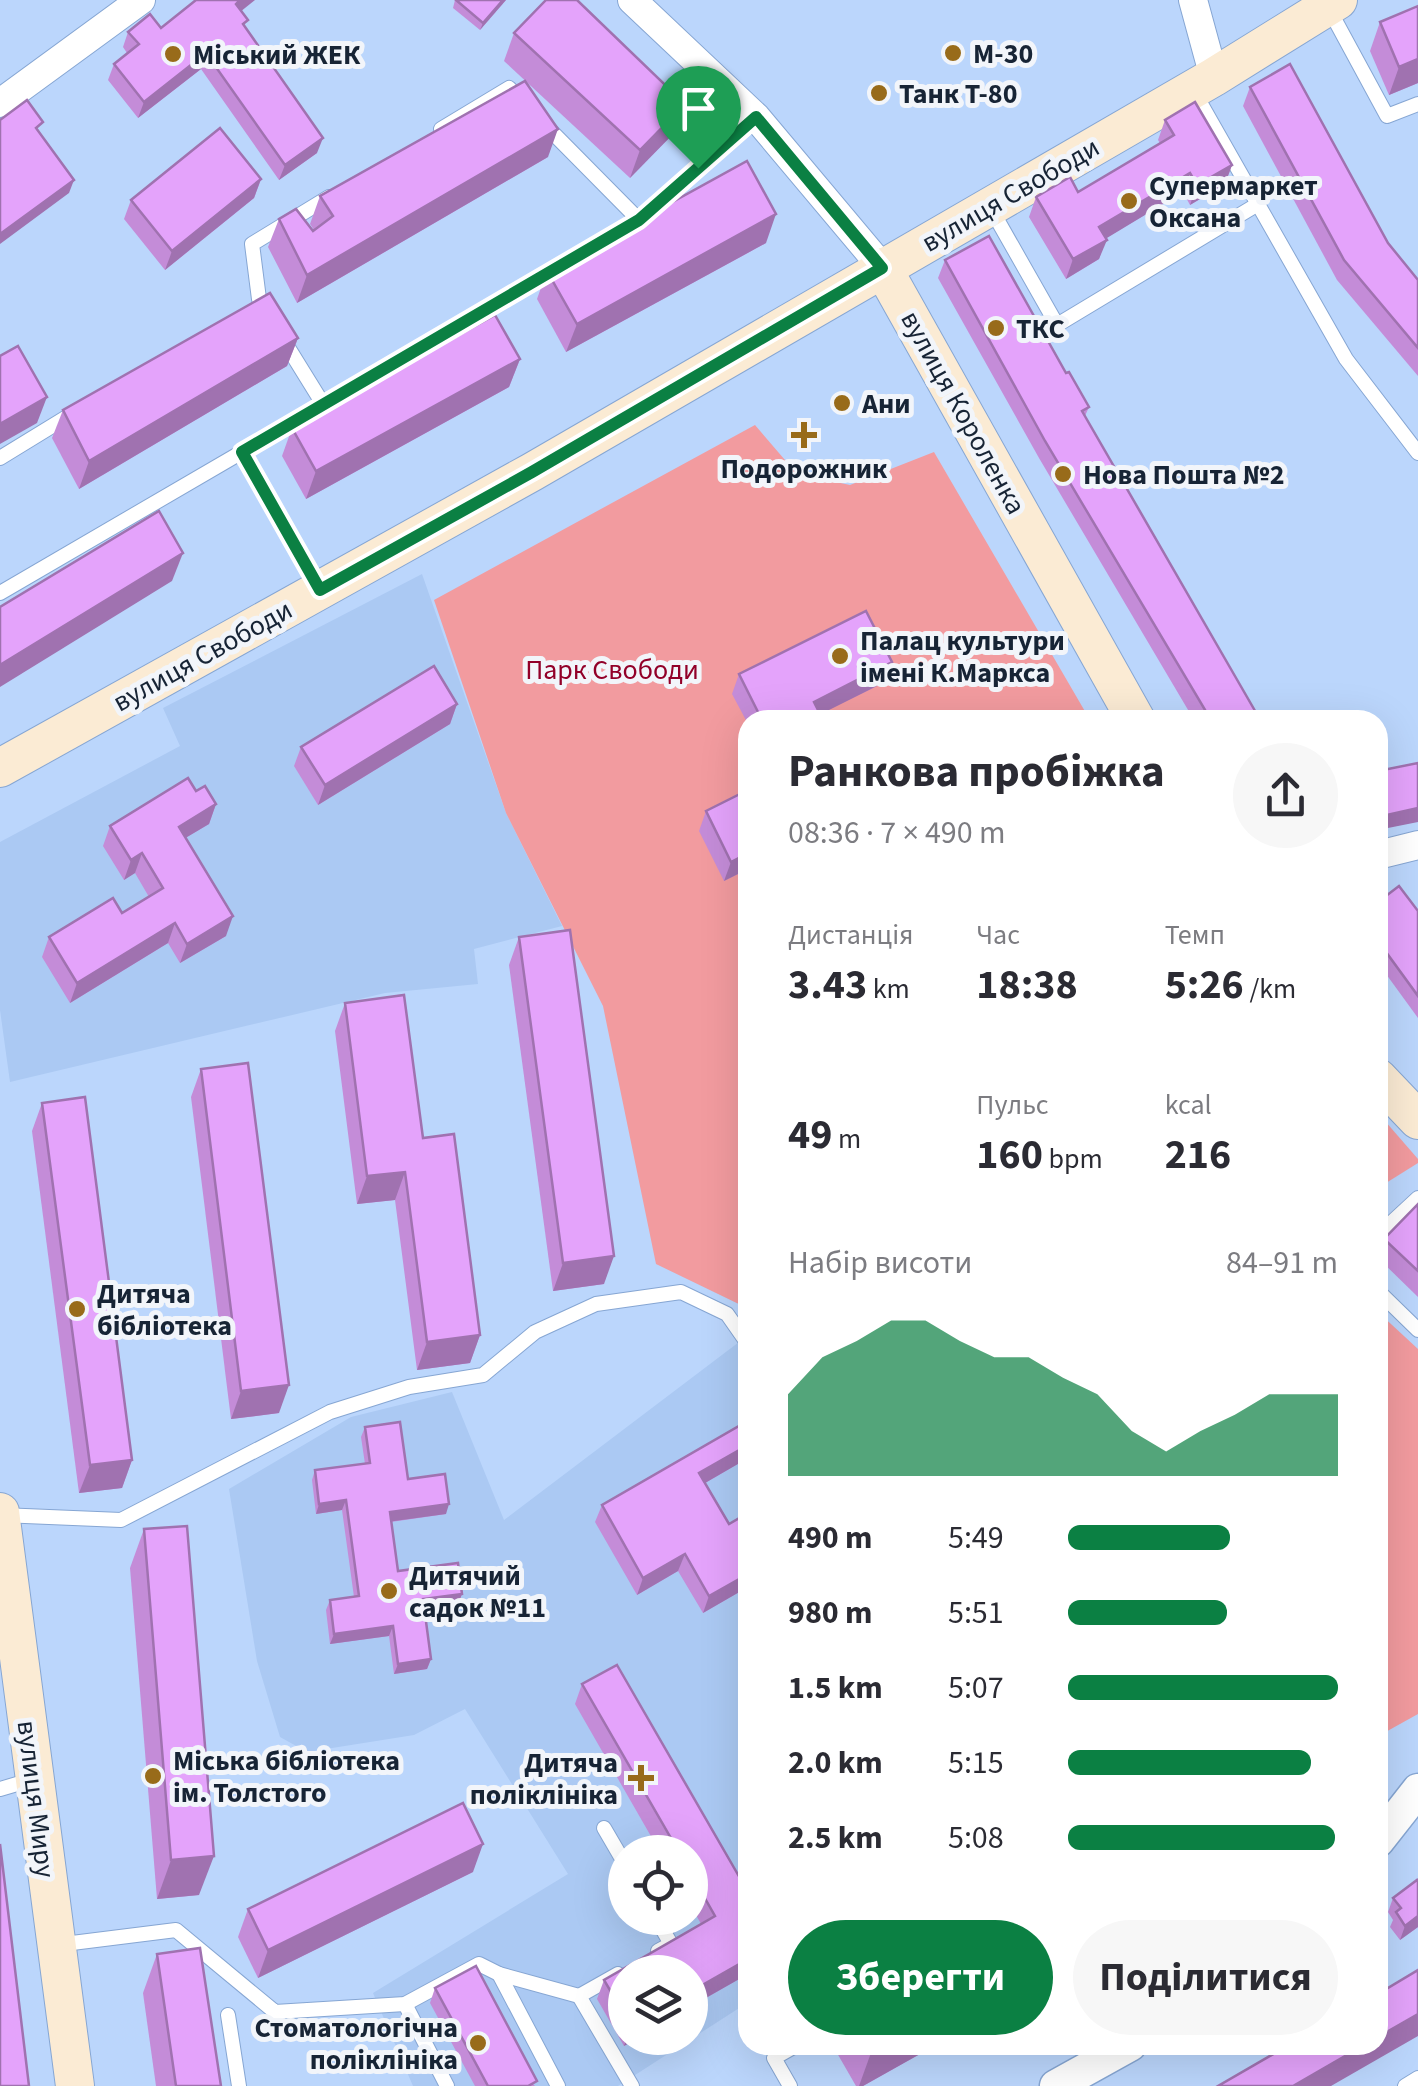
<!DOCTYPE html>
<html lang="uk">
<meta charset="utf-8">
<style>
:root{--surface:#fff;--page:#f7f7f7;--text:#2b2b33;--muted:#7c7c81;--accent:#0b8043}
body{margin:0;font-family:"Source Sans 3",sans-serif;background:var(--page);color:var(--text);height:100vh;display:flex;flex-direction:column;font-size:38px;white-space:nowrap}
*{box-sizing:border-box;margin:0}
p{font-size:32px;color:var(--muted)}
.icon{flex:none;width:55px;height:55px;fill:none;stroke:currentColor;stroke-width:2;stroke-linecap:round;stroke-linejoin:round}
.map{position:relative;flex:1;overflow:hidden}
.sheet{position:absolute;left:738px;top:710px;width:650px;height:1345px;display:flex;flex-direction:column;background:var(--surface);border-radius:30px;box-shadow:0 10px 40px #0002}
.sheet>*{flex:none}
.controls{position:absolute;left:608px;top:1835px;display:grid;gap:20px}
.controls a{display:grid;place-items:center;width:100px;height:100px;border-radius:50%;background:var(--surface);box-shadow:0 10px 40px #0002;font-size:50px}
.pin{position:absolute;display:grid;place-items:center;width:85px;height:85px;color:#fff;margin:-102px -42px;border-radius:50% 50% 50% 0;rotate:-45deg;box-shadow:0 0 10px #0007}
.pin .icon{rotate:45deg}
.round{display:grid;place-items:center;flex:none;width:105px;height:105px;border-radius:52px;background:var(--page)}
.head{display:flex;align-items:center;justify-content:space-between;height:170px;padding:0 50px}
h1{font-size:45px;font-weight:700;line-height:75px}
.metrics{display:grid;grid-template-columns:repeat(3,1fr);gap:15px;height:170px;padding:10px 50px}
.metrics div{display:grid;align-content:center}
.metrics b{font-size:42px;font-weight:700}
.metrics small{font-size:28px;font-weight:400}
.metrics p{font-size:28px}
.chart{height:280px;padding:20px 50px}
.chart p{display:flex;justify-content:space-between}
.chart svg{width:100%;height:180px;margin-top:10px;fill:var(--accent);opacity:.7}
.cta{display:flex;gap:20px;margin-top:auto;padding:20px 50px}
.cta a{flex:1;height:115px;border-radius:60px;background:var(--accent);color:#fff;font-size:40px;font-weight:700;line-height:115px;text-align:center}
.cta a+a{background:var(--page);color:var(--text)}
ul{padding:0 50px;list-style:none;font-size:32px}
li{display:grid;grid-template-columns:160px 120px 1fr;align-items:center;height:75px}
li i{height:25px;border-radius:12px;background:var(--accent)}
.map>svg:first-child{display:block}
.built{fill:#abc9f3;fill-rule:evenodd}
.green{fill:#f29b9f}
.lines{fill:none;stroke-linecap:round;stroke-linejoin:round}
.service-casing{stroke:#86a6d3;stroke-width:16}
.minor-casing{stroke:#86a6d3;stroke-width:30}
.tertiary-casing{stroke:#86a6d3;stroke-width:35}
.secondary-casing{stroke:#86a6d3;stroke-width:40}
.service{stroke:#fff;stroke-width:14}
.minor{stroke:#fff;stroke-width:28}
.tertiary{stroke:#fff;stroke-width:32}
.secondary{stroke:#fbebd4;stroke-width:38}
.wall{fill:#c48cd8}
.shaded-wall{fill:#a072b0}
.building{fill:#e4a3fb;stroke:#a072b0;stroke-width:2.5}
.route-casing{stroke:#fff;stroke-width:20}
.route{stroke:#0b8043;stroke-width:12}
.poi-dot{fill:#986b1a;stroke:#f2f5fa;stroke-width:4}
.labels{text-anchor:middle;stroke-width:10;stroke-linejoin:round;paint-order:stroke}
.poi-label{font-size:28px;font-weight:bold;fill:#172435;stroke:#f2f5fa;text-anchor:start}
.street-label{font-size:28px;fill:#172435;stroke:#f2f5fa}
.park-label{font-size:28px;fill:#920029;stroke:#f2f5fa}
</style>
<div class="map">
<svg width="1418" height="2086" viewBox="0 0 1418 2086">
<rect width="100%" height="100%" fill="#bbd6fc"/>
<g class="built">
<polygon points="422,574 506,813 562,926 474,949 478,984 385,993 10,1082 0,1010 0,842 180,746 163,708"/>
<path d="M 747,1336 L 747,2003 L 618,2086 L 413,2086 L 373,1993 L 568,1874 L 465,1709 L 414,1735 L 307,1752 L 280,1737 L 257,1661 L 229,1489 L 351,1417 L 452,1392 L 504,1520 ZM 625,1852 L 690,1852 L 690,1918 L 625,1918 ZM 625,1972 L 690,1972 L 690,2038 L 625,2038 Z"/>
</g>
<g class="green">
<polygon points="755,425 797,474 850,485 934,452 1090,720 748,720 747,1308 656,1264 603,1006 506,813 434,600"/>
<polygon points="1378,1113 1418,1159 1418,1163 1378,1188"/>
<polygon points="1378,1312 1418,1349 1418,1714 1382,1734 1378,1741"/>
</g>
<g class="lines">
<g class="service-casing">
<g id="service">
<polyline points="1329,9 1387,116 1418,104"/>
<polyline points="1193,90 1346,359 1418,453"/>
<polyline points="545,125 639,220"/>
<polyline points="441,129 509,88 523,102"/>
<polyline points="990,207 1057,325 1258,204"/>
<polyline points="632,224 756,117"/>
<polyline points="268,314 259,299 252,244 329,197"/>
<polyline points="284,341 323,404"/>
<polyline points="242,452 561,265"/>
<polyline points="0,458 75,412"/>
<polyline points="0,593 242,452 320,590"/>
<polyline points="1378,1235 1418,1198"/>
<polyline points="1378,1291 1418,1330"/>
<polyline points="1,1515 121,1520 330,1412 409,1387 483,1375 535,1332 596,1304 681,1292 727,1314 748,1344"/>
<polyline points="0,1789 34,1779"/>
<polyline points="604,1828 625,1864"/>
<polyline points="656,1918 671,1944 658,1951"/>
<polyline points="56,1945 176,1930 275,2012 405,2004 479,1964 499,1974 579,1996 618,1974"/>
<polyline points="499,1974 558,2086"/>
<polyline points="579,1996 632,2086"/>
<polyline points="405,2004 447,2086"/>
<polyline points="228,2015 239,2086"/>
<polyline points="790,2086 774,2058 797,2045"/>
<polyline points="1405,2086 1418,2078"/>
</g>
</g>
<g class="minor-casing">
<g id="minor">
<polyline points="632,0 756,117 882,267"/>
<polyline points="1193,0 1214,77"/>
<polyline points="0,103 141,0"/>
<polyline points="1378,855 1418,845"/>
</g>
</g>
<g class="tertiary-casing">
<g id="tertiary">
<polyline points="1378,1841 1418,1790"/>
<polyline points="1056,2086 1130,2045"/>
</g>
</g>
<g class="secondary-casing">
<g id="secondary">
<polyline points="882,267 1136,720"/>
<polyline points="0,768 532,472 1214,77 1338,0"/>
<polyline points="1378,1078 1418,1120"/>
<polyline points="0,1512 75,2086"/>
</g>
</g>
<use href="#service" class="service"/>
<use href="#minor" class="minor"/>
<use href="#tertiary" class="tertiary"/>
<use href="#secondary" class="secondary"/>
</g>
<g class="wall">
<polygon points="455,0 506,0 480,30 453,8"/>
<polygon points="241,11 245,27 317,153 279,180 201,69 138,118 108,80 114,64 127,53 123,47 128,32 161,28"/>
<polygon points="1380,22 1418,83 1389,95 1370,51"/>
<polygon points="514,33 675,132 630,178 504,61"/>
<polygon points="1250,87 1418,280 1418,376 1337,280 1243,106"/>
<polygon points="1165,120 1232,165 1225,184 1190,205 1183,192 1106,238 1099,259 1066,279 1029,217 1036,197 1078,192 1160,143 1158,140"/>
<polygon points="548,157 297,303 268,247 279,219 314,230 310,224 320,196"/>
<polygon points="261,179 254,198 165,270 124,219 131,200"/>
<polygon points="766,243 566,352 537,299 547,271"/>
<polygon points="945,260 1066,373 1089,407 1085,416 1257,720 1194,720 1039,458 938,278"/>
<polygon points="298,338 287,366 79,489 52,438 63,410"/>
<polygon points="520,359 509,387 306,499 282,456 292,428"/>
<polygon points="739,674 885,682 820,714 823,720 748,720 748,724 732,694"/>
<polygon points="457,704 450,724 318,805 294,766 301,747"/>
<polygon points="748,790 748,869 724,881 699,831 706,811"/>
<polygon points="196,791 216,804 209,824 185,838 226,936 180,963 168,943 70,1003 42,957 49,937 122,913 149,897 135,873 124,880 103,846 110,826"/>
<polygon points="1378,902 1418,911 1418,1018 1378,963"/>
<polygon points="519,937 604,1284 553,1291 509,965"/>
<polygon points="345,1003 480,1335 470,1363 417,1370 395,1200 357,1204 335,1031"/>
<polygon points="201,1069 279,1413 231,1419 191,1097"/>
<polygon points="42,1103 132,1460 122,1488 79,1493 32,1131"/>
<polygon points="1418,1204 1418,1297 1378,1258 1384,1239"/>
<polygon points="365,1427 408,1479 446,1514 391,1522 398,1571 462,1594 458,1604 424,1608 431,1659 427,1669 394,1674 389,1636 330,1644 326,1610 330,1600 354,1597 342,1510 316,1514 312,1480 315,1470 365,1464 361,1437"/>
<polygon points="743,1461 705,1483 729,1524 748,1513 748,1587 703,1613 678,1571 637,1595 595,1522 602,1505"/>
<polygon points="144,1529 199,1895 157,1899 130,1568"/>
<polygon points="617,1665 748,1892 748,1974 690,2007 690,1972 625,1972 625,2038 638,2038 624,2046 597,1999 604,1980 701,1924 690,1904 690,1852 660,1852 575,1704 582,1684"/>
<polygon points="473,1872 258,1978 238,1937 248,1909"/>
<polygon points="1393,1898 1418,1927 1400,1940 1390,1927 1393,1920 1388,1912"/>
<polygon points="157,1954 221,2086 156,2086 143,1993"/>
<polygon points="435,1988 535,2086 475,2086 430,2003"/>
<polygon points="840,2045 936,2045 863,2086 856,2086 837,2053"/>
</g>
<g class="shaded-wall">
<polygon points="240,0 255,0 230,20 236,4"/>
<polygon points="503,0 506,0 480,30 483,23"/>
<polygon points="206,53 201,69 138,118 144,102"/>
<polygon points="1418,59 1418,83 1389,95 1399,67"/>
<polygon points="685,104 675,132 630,178 640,150"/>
<polygon points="558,129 548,157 297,303 307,275"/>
<polygon points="323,138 317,153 279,180 285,165"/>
<polygon points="1232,165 1225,184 1190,205 1197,185"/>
<polygon points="1190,173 1183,192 1092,247 1099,227"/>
<polygon points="261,179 254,198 165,270 172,251"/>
<polygon points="74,180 69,193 0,244 0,234"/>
<polygon points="776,214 766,243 566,352 577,324"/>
<polygon points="1107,240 1099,259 1066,279 1073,259"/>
<polygon points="298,338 287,366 79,489 89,461"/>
<polygon points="520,359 509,387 306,499 316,471"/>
<polygon points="47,397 37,423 0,444 0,424"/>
<polygon points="183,553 172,581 0,687 0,665"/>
<polygon points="892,662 885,682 809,720 814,702"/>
<polygon points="457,704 450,724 318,805 325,785"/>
<polygon points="216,804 209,824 172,846 179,827"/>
<polygon points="1418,808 1418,822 1378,830 1378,817"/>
<polygon points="142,853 135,873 124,880 131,860"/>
<polygon points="748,853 748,869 724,881 731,862"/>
<polygon points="233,916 226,936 180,963 187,944"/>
<polygon points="175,923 168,943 70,1003 77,983"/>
<polygon points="405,1172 395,1200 357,1204 367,1176"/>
<polygon points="614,1256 604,1284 553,1291 563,1263"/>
<polygon points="480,1335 470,1363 417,1370 427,1342"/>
<polygon points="289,1385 279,1413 231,1419 241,1391"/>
<polygon points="748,1445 743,1461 693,1490 699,1473"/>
<polygon points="132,1460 122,1488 79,1493 90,1465"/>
<polygon points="346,1500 342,1510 316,1514 319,1504"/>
<polygon points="449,1504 446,1514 387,1522 390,1512"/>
<polygon points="685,1554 678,1571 637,1595 643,1578"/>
<polygon points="748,1574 748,1587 703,1613 709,1596"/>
<polygon points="462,1594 458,1604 419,1609 423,1599"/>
<polygon points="393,1626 389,1636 330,1644 334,1634"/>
<polygon points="431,1659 427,1669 394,1674 398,1664"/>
<polygon points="483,1844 473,1872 258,1978 268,1950"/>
<polygon points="214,1856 199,1895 157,1899 171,1860"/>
<polygon points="1418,1916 1418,1927 1400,1940 1405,1926"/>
<polygon points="748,1959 748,1974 690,2007 690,1992"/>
<polygon points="1418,2014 1418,2036 1331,2086 1293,2086 1364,2045 1378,2045 1378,2037"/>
<polygon points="627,2038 638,2038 624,2046"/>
<polygon points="881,2045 936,2045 863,2086 859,2086 872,2050"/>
</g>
<g class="building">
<polygon points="196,0 240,0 236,4 248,20 243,24 323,138 285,165 206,53 144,102 114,64 139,44 128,32 150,14 161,28"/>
<polygon points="456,0 503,0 483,23"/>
<polygon points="546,0 577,0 685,104 640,150 514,33"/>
<polygon points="1418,6 1418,59 1399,67 1380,22"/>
<polygon points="1290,64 1388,243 1418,280 1418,348 1344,260 1250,87"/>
<polygon points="525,81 558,129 307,275 279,219 296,209 313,231 333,216 320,196"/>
<polygon points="27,100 43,122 36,128 74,180 0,234 0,120"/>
<polygon points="1195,102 1232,165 1197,185 1190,173 1099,227 1107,240 1073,259 1036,197 1070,177 1078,192 1174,135 1165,120"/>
<polygon points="220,128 261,179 172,251 131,200"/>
<polygon points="747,161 776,214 577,324 547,271"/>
<polygon points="989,236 1066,373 1069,372 1089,407 1082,411 1258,716 1252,720 1211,720 1045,441 945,260"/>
<polygon points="270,293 298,338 89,461 63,410"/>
<polygon points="495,315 520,359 316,471 292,428"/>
<polygon points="18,346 47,397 0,424 0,356"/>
<polygon points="159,511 183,553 0,665 0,607"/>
<polygon points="866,611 892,662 814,702 823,720 762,720 739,674"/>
<polygon points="434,666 457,704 325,785 301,747"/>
<polygon points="1418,763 1418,808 1378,817 1378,771"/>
<polygon points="188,778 196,791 205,786 216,804 179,827 233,916 187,944 175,923 77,983 49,937 113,898 122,913 163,888 142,853 131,860 110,826"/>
<polygon points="748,790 748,853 731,862 706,811"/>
<polygon points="1399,886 1418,911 1418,996 1378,941 1378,902"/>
<polygon points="570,930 614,1256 563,1263 519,937"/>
<polygon points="404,995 423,1138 454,1134 480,1335 427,1342 405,1172 367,1176 345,1003"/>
<polygon points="248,1063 289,1385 241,1391 201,1069"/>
<polygon points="85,1097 132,1460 90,1465 42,1103"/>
<polygon points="1418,1204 1418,1271 1384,1239"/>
<polygon points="400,1422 408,1479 445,1474 449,1504 390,1512 398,1571 458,1563 462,1594 423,1599 431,1659 398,1664 393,1626 334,1634 330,1600 359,1596 346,1500 319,1504 315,1470 370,1463 365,1427"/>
<polygon points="739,1426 748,1440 748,1445 699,1473 729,1524 748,1513 748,1574 709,1596 685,1554 643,1578 602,1505"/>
<polygon points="187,1526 214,1856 171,1860 144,1529"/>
<polygon points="617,1665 748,1892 748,1959 690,1992 690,1972 625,1972 625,2016 604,1980 715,1916 690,1872 690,1852 679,1852 582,1684"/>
<polygon points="463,1803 483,1844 268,1950 248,1909"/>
<polygon points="0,1844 29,2086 0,2086"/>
<polygon points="1417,1880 1418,1882 1418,1916 1405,1926 1396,1912 1401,1908 1393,1898"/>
<polygon points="200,1948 221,2086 176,2086 157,1954"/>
<polygon points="476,1966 537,2081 528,2086 488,2086 435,1988"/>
<polygon points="1418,1970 1418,2014 1378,2037 1378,1994"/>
<polygon points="1289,2045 1364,2045 1293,2086 1218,2086"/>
</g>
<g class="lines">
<g class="route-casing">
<polygon id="route" points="756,117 882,268 532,472 320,590 242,452 639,220"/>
</g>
<use href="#route" class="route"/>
</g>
<g class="poi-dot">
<circle cx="953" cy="53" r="10"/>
<circle cx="173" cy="54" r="10"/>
<circle cx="879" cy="93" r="10"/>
<circle cx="1129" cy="201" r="10"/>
<circle cx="996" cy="328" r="10"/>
<circle cx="842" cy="403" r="10"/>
<path d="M799 420h10v10h10v10h-10v10h-10v-10h-10v-10h10z"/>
<circle cx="1063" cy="474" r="10"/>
<circle cx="840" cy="656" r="10"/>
<circle cx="77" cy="1309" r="10"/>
<circle cx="389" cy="1591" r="10"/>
<circle cx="153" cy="1776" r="10"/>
<path d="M636 1763h10v10h10v10h-10v10h-10v-10h-10v-10h10z"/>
<circle cx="478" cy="2043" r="10"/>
</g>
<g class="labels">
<g class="poi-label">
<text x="973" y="63">М-30</text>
<text x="193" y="64">Міський ЖЕК</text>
<text x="899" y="103">Танк Т-80</text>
<text x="1149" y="195">Супермаркет<tspan x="1149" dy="32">Оксана</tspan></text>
<text x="1016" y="338">ТКС</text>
<text x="862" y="413">Ани</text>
<text x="804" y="478" text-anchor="middle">Подорожник</text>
<text x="1083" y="484">Нова Пошта №2</text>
<text x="860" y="650">Палац культури<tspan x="860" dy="32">імені К.Маркса</tspan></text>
<text x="97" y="1303">Дитяча<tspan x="97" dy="32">бібліотека</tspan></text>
<text x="409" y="1585">Дитячий<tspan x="409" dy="32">садок №11</tspan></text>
<text x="173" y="1770">Міська бібліотека<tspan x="173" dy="32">ім. Толстого</tspan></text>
<text x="618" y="1772" text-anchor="end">Дитяча<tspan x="618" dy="32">поліклініка</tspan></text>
<text x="458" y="2037" text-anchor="end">Стоматологічна<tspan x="458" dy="32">поліклініка</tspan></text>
</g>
<g class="street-label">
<text transform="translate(1010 194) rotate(-30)" y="10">вулиця Свободи</text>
<text transform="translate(964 412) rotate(61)" y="10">вулиця Короленка</text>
<text transform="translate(202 655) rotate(-29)" y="10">вулиця Свободи</text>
<text transform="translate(37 1799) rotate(83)" y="10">вулиця Миру</text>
</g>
<g class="park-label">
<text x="612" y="679">Парк Свободи</text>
</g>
</g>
</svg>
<div class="controls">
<a><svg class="icon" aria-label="locate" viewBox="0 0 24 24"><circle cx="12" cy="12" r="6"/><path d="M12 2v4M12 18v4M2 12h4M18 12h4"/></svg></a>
<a><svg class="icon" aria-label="layers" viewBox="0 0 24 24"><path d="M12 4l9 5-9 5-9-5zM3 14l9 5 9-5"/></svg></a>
</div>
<div class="pin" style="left:698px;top:168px;background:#1e9e55"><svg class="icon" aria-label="arrive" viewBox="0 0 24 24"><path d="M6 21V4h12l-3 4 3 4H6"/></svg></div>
<section class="sheet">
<div class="head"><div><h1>Ранкова пробіжка</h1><p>08:36 · 7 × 490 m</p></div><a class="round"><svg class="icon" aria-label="share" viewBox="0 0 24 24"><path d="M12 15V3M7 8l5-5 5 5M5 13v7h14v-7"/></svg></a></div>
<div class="metrics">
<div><p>Дистанція</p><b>3.43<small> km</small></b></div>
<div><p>Час</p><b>18:38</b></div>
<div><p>Темп</p><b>5:26<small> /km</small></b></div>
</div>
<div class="metrics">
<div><b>49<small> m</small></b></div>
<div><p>Пульс</p><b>160<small> bpm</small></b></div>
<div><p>kcal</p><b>216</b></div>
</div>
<div class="chart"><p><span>Набір висоти</span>84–91 m</p>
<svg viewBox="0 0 160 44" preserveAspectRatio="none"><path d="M0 44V24L10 15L20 11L30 6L40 6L50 11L60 15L70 15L80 20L90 24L100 33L110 38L120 33L130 29L140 24L150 24L160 24V44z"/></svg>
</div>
<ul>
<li><b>490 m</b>5:49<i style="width:60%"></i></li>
<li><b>980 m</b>5:51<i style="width:59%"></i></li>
<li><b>1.5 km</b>5:07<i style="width:100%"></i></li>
<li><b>2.0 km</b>5:15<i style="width:90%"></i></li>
<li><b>2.5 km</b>5:08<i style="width:99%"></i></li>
</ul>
<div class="cta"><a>Зберегти</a><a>Поділитися</a></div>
</section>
</div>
